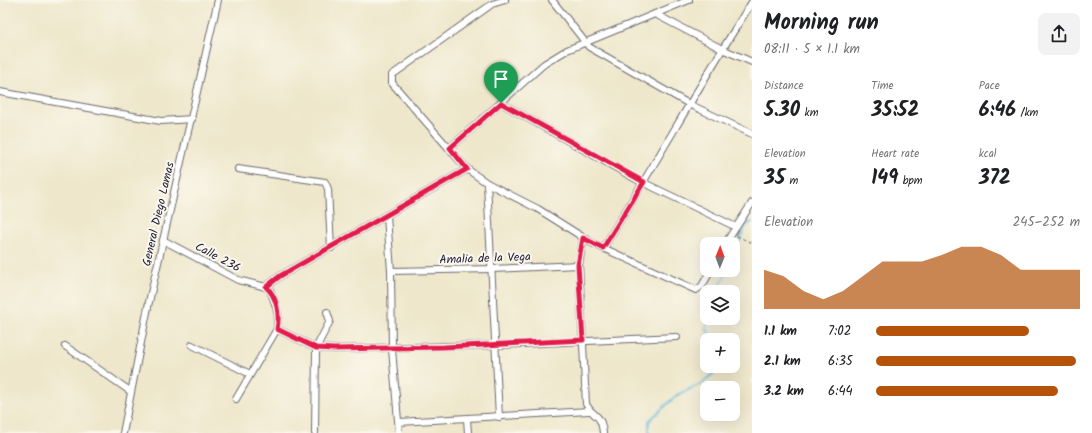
<!DOCTYPE html>
<meta charset="utf-8">
<style>
:root{--surface:#fff;--page:#f2f2f2;--text:#202124;--muted:#757577;--accent:#b45309}
body{margin:0;font-family:Kalam,sans-serif;background:var(--page);color:var(--text);height:100vh;display:flex;flex-direction:column;font-size:15px;white-space:nowrap}
*{box-sizing:border-box;margin:0}
p{font-size:13px;color:var(--muted)}
.icon{flex:none;width:22px;height:22px;fill:none;stroke:currentColor;stroke-width:2;stroke-linecap:round;stroke-linejoin:round}
.map{position:relative;flex:1;overflow:hidden}
.panel{display:flex;flex-direction:column;background:var(--surface);width:340px}
.panel>*{flex:none}
.needle{width:26px;rotate:1deg}
.fabs{position:absolute;left:700px;top:237px;display:grid;gap:8px}
.fabs a{display:grid;place-items:center;width:40px;height:40px;border-radius:8px;background:var(--surface);box-shadow:0 4px 16px #0002;font-size:20px}
.pin{position:absolute;display:grid;place-items:center;width:34px;height:34px;color:#fff;margin:-41px -17px;border-radius:50% 50% 50% 0;rotate:-45deg;box-shadow:0 0 4px #0007}
.pin .icon{rotate:45deg}
.round{display:grid;place-items:center;flex:none;width:42px;height:42px;border-radius:8px;background:var(--page)}
.overview{display:flex;align-items:center;justify-content:space-between;height:68px;padding:0 12px}
h1{font-size:22px;font-weight:700;line-height:30px}
.figures{display:grid;grid-template-columns:repeat(3,1fr);gap:6px;height:68px;padding:4px 12px}
.figures div{display:grid;align-content:center}
.figures b{font-size:20px;font-weight:700}
.figures small{font-size:11px;font-weight:400}
.figures p{font-size:11px}
.chart{height:112px;padding:8px 12px}
.chart p{display:flex;justify-content:space-between}
.chart svg{width:100%;height:72px;margin-top:4px;fill:var(--accent);opacity:.7}
ul{padding:0 12px;list-style:none;font-size:13px}
li{display:grid;grid-template-columns:64px 48px 1fr;align-items:center;height:30px}
li i{height:10px;border-radius:5px;background:var(--accent)}
main{display:flex;flex:1;min-height:0}
.map>svg:first-child{display:block}
.lines{fill:none;stroke-linecap:round;stroke-linejoin:round}
.stream{stroke:#61bade;stroke-width:2}
.minor-casing{stroke:#69676d;stroke-width:8}
.path{stroke:#69676d;stroke-width:1;stroke-dasharray:3 3;stroke-linecap:butt}
.minor{stroke:#fff;stroke-width:6}
.route-casing{stroke:#fff;stroke-width:8}
.route{stroke:#e11d48;stroke-width:5}
.labels{text-anchor:middle;stroke-width:4;stroke-linejoin:round;paint-order:stroke}
.street-label{font-size:12px;fill:#22223b;stroke:#fbf7ec}
</style>
<main>
<div class="map">
<svg width="752" height="433" viewBox="0 0 752 433">
<rect width="100%" height="100%" fill="#fbf7ec"/>
<filter id="ink" filterUnits="userSpaceOnUse"><feTurbulence type="fractalNoise" baseFrequency=".025" numOctaves="2"/><feDisplacementMap in="SourceGraphic" scale="8" xChannelSelector="R" yChannelSelector="G"/><feConvolveMatrix kernelMatrix="1 2 1 2 8 2 1 2 1" color-interpolation-filters="sRGB"/></filter>
<filter id="wash" filterUnits="userSpaceOnUse"><feTurbulence type="fractalNoise" baseFrequency=".012" numOctaves="4" result="noise"/><feDisplacementMap in="SourceGraphic" scale="16" xChannelSelector="R" yChannelSelector="G"/><feGaussianBlur stdDeviation="0.9" result="paint"/><feColorMatrix in="noise" values="0 0 0 0 0 0 0 0 0 0 0 0 0 0 0 0 0 1.4 0 .05"/><feComposite in="paint" operator="in"/></filter>
<g filter="url(#wash)">
<rect width="100%" height="100%" fill="#eee7cb"/>
<g class="lines">
<g class="stream">
<polyline points="733,259 746,225 752,222"/>
<polyline points="717,292 728,270"/>
<polyline points="709,318 706,328 710,335 720,340"/>
<polyline points="649,433 649,421 677,395 703,383 721,366"/>
</g>
</g>
</g>
<g filter="url(#ink)">
<g class="lines">
<g class="minor-casing">
<g id="minor">
<polyline points="505,0 492,4 392,75 392,83 467,169 487,183 538,209 592,243 696,290 702,286 711,270"/>
<polyline points="552,0 589,47 689,104 752,134"/>
<polyline points="655,14 722,49 752,62"/>
<polyline points="0,92 161,121 192,119"/>
<polyline points="501,103 636,179 736,227"/>
<polyline points="450,148 544,64 567,50 689,0"/>
<polyline points="238,169 325,182 328,189 331,248"/>
<polyline points="487,183 499,417"/>
<polyline points="387,216 391,271 392,349 399,433"/>
<path d="M 583,238 L 579,265 L 586,404 C 593,418 601,412 603,433"/>
<polyline points="163,240 238,280 266,287 270,290 276,306 278,316 277,329 236,399"/>
<polyline points="725,244 752,203"/>
<path d="M 603,248 C 654,167 700,83 752,2"/>
<polyline points="391,271 492,269 579,265"/>
<polyline points="266,287 280,276 467,169"/>
<polyline points="277,329 316,348 334,349 496,345 677,337"/>
<polyline points="192,345 250,374"/>
<polyline points="65,346 130,391"/>
<polyline points="467,419 468,433"/>
<polyline points="399,422 589,411"/>
<polyline points="123,433 149,302 218,0"/>
<polyline points="315,433 316,348 330,321 327,312"/>
</g>
</g>
<polyline class="path" points="737,236 752,243"/>
<use href="#minor" class="minor"/>
</g>
</g>
<g class="lines" filter="url(#ink)">
<g class="route-casing">
<path id="route" d="M 501,103 L 644,182 L 603,248 L 583,238 L 578,265 L 583,340 L 444,347 L 334,349 L 316,348 L 277,329 C 280,315 277,296 266,287 L 280,276 L 467,169 L 450,148 Z"/>
</g>
<use href="#route" class="route"/>
</g>
<g class="labels">
<g class="street-label">
<text transform="translate(158 214) rotate(-77)" y="4">General Diego Lamas</text>
<text transform="translate(218 257) rotate(28)" y="4">Calle 236</text>
<text transform="translate(485 258) rotate(-2)" y="4">Amalia de la Vega</text>
</g>
</g>
</svg>
<div class="fabs">
<a><svg class="needle" viewBox="-14 -14 28 28"><path d="M0-13l5 13h-10z" fill="#e53935"/><path d="M0 13l5-13h-10z" fill="#757577"/></svg></a>
<a><svg class="icon" aria-label="layers" viewBox="0 0 24 24"><path d="M12 4l9 5-9 5-9-5zM3 14l9 5 9-5"/></svg></a>
<a>+</a>
<a>−</a>
</div>
<div class="pin" style="left:501px;top:103px;background:#1e9e55"><svg class="icon" aria-label="arrive" viewBox="0 0 24 24"><path d="M6 21V4h12l-3 4 3 4H6"/></svg></div>
</div>
<section class="panel">
<div class="overview"><div><h1>Morning run</h1><p>08:11 · 5 × 1.1 km</p></div><a class="round"><svg class="icon" aria-label="share" viewBox="0 0 24 24"><path d="M12 15V3M7 8l5-5 5 5M5 13v7h14v-7"/></svg></a></div>
<div class="figures">
<div><p>Distance</p><b>5.30<small> km</small></b></div>
<div><p>Time</p><b>35:52</b></div>
<div><p>Pace</p><b>6:46<small> /km</small></b></div>
</div>
<div class="figures">
<div><p>Elevation</p><b>35<small> m</small></b></div>
<div><p>Heart rate</p><b>149<small> bpm</small></b></div>
<div><p>kcal</p><b>372</b></div>
</div>
<div class="chart"><p><span>Elevation</span>245–252 m</p>
<svg viewBox="0 0 160 44" preserveAspectRatio="none"><path d="M0 44V20L10 24L20 33L30 38L40 33L50 24L60 15L70 15L80 15L90 11L100 6L110 6L120 11L130 20L140 20L150 20L160 20V44z"/></svg>
</div>
<ul>
<li><b>1.1 km</b>7:02<i style="width:75%"></i></li>
<li><b>2.1 km</b>6:35<i style="width:98%"></i></li>
<li><b>3.2 km</b>6:44<i style="width:89%"></i></li>
</ul>
</section>
</main>
